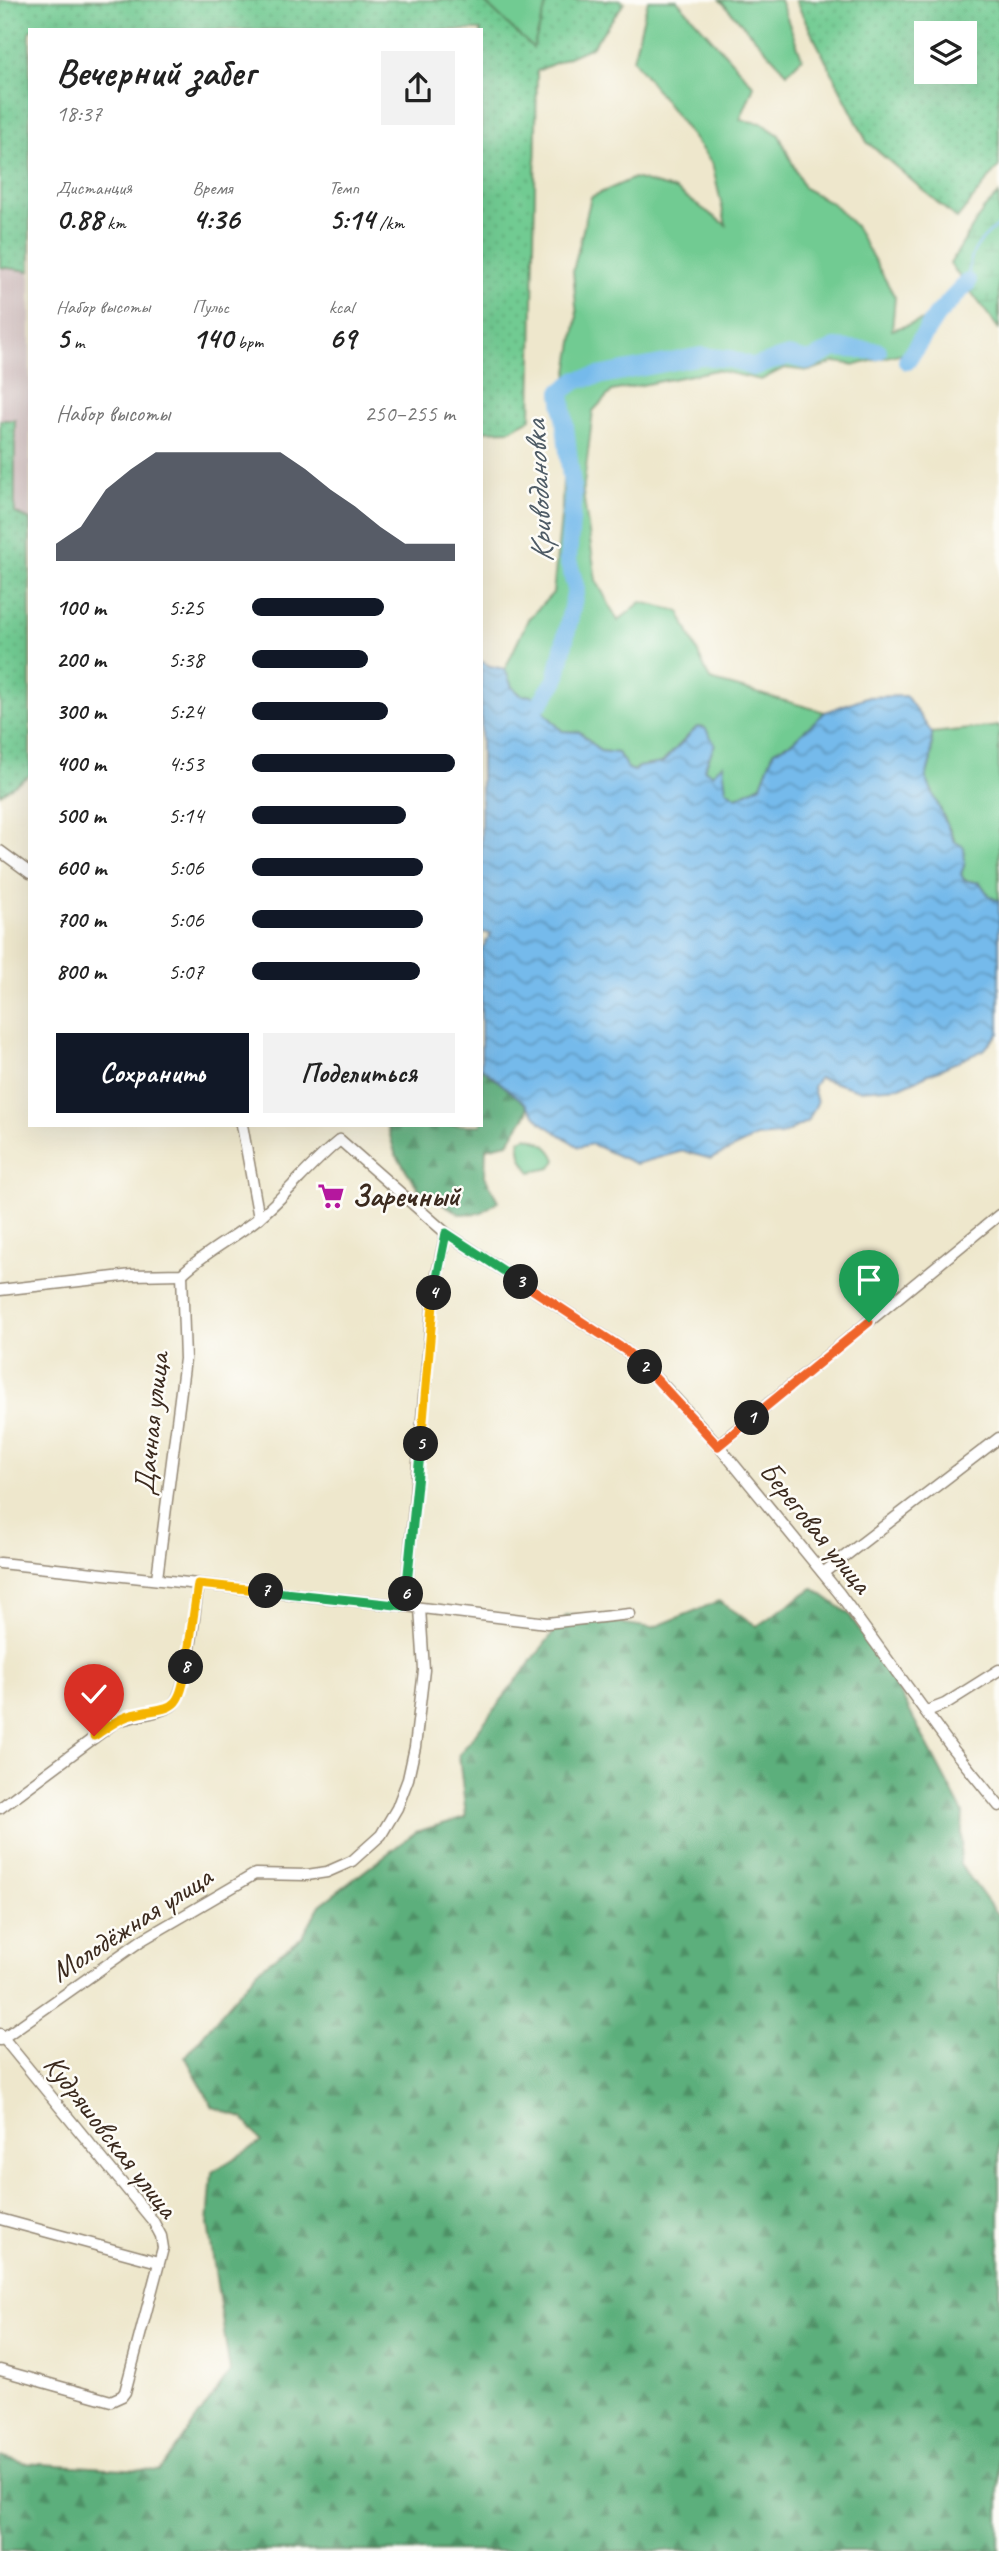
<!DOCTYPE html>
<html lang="ru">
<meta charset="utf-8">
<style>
:root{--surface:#fff;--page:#f2f2f2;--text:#222;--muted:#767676;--accent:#111827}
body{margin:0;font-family:Caveat,sans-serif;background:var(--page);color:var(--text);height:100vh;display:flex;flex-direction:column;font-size:26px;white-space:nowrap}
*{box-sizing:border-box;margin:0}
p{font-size:23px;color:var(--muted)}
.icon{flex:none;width:38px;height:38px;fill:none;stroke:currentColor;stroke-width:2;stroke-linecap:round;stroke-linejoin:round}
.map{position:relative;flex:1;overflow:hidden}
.drawer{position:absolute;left:28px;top:28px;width:455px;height:1099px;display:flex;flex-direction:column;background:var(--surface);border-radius:0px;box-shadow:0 7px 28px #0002}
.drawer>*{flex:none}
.fabs{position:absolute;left:914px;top:21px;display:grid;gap:14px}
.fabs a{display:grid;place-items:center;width:63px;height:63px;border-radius:0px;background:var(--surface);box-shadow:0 7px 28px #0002;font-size:35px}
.pin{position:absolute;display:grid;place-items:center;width:60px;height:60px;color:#fff;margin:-72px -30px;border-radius:50% 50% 50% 0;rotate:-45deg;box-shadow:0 0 7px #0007}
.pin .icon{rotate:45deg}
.km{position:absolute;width:35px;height:35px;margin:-18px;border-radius:50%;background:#222;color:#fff;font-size:19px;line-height:35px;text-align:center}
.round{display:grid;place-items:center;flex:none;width:74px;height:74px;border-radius:0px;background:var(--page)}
.headline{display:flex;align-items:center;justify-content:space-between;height:119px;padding:0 28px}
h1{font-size:38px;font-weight:700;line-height:52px}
.figures{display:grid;grid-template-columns:repeat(3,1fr);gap:10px;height:119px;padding:7px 28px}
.figures div{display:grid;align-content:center}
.figures b{font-size:30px;font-weight:700}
.figures small{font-size:19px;font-weight:400}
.figures p{font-size:19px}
.chart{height:196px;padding:14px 28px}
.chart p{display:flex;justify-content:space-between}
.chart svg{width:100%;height:126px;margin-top:7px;fill:var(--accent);opacity:.7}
.button{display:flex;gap:14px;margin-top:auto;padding:14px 28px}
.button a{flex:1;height:80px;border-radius:0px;background:var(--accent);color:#fff;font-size:28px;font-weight:700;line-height:80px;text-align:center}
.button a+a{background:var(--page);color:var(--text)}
ul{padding:0 28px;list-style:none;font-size:23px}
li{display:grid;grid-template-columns:112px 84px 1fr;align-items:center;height:52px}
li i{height:18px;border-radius:9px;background:var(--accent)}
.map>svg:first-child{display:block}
.industrial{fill:#d2bfc0}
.grass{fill:#71cb92;stroke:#567a58;stroke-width:2}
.forest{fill:url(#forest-firs);stroke:#4c6c4d;stroke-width:2}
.wetland{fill:url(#wetland-marsh);stroke:#567a58;stroke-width:2}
.garden{fill:url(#garden-dots);stroke:#567a58;stroke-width:2;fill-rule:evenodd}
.water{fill:url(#water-waves);stroke:#587284;stroke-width:2}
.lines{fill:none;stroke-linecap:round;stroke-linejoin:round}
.stream{stroke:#74baeb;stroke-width:2.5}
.river{stroke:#74baeb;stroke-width:18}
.minor-casing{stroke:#948875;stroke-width:13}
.minor{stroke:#fff;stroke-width:10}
.split-1-casing{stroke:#fff;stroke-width:14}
.split-2-casing{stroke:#fff;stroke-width:14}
.split-3-casing{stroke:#fff;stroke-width:14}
.split-4-casing{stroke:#fff;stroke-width:14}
.split-5-casing{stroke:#fff;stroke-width:14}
.split-6-casing{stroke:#fff;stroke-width:14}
.split-7-casing{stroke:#fff;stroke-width:14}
.split-8-casing{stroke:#fff;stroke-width:14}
.split-9-casing{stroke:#fff;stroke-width:14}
.split-1{stroke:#f0652b;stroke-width:9}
.split-2{stroke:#f0652b;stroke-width:9}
.split-3{stroke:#f0652b;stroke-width:9}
.split-4{stroke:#22a559;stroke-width:9}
.split-5{stroke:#f5b400;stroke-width:9}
.split-6{stroke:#22a559;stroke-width:9}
.split-7{stroke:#22a559;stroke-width:9}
.split-8{stroke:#f5b400;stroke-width:9}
.split-9{stroke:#f5b400;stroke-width:9}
.labels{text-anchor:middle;stroke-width:5;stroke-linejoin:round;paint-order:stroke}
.poi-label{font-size:30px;font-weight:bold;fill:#3b2a1e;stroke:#fdfcf7;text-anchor:start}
.street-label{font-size:30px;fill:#3b2a1e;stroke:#fdfcf7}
.water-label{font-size:32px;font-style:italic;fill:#4f5c66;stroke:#fdfcf7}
</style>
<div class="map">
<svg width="999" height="2551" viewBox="0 0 999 2551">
<defs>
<pattern id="forest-firs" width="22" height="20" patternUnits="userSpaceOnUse" patternTransform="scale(1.75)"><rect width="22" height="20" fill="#5caf7c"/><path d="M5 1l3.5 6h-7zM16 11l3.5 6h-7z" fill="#4d8f65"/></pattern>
<pattern id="wetland-marsh" width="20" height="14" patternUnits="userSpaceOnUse" patternTransform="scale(1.75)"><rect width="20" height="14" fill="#71cb92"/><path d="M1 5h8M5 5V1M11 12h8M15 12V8" fill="none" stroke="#63ae7d"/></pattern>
<pattern id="garden-dots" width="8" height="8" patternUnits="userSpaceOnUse" patternTransform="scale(1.75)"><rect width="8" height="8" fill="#71cb92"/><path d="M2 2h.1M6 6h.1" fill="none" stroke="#63ae7d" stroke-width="1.8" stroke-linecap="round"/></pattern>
<pattern id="water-waves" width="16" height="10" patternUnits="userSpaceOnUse" patternTransform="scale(1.75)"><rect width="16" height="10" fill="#74baeb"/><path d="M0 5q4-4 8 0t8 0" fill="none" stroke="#6097be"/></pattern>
</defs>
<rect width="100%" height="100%" fill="#fdfcf7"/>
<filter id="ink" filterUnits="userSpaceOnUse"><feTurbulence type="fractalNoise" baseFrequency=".0143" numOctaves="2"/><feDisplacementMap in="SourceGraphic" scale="14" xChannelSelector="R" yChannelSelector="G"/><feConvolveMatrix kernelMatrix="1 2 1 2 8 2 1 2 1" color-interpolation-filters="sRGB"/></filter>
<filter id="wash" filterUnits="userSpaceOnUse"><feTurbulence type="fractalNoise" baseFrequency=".00686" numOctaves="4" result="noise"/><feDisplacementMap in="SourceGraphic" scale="28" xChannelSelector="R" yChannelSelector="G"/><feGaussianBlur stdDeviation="1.57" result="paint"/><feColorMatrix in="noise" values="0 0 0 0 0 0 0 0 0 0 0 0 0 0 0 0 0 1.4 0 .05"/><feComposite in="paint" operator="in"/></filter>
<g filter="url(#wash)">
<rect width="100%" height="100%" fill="#eee7cc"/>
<polygon class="industrial" points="0,267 30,271 30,520 15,513 15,420 0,420"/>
<g class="grass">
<polygon points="482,0 548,0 533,49"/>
<polygon points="648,0 677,0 754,86 740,120 761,123 779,135 804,188 832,203 855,226 895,297 892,330 936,316 922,348 856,365 835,362 809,371 784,368 761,380 716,370 612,391 593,411 583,493 596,580 618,621 641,602 679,611 710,680 825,712 792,742 774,751 761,785 737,797 726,790 722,765 712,774 704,769 705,728 697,727 662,763 638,767 634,771 628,769 618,753 600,751 580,732 562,731 545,713 541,702 532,696 521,695 512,687 505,669 528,619 553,593 562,507 564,455 553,392 567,378 577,318 573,271 591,197 634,178 676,190 726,225 712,163 633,59"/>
<polygon points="720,0 780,0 802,58 787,73"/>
<polygon points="999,726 999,901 990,897 980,883 964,880 961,874 965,863 926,778 931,759 932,733"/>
<path d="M 527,1137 C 540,1141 551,1146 556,1160 L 551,1168 L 531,1172 C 522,1162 519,1153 520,1140 Z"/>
</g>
<g class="forest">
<polygon points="481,1067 526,1104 528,1112 508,1143 486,1148 485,1176 498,1201 481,1213 460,1214 418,1188 395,1153 387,1125 481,1125"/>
<polygon points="813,1588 849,1614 896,1685 963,1813 960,1864 999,1917 999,2551 0,2551 0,2457 23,2463 160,2471 230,2372 208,2224 212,2172 261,2142 243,2118 213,2107 185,2056 258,1970 302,1937 320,1905 416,1832 466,1817 459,1755 567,1615 652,1628 719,1601 757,1626"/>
</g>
<polygon class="wetland" points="999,194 999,329 950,264 983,210"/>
<g class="garden">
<polygon points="0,0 482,0 533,48 548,0 621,0 624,3 592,47 537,71 531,419 510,430 481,431 481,30 30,30 30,271 0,267"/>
<path d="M 795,0 L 999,0 L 999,166 L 957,219 L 867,142 ZM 926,33 L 964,33 L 964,72 L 926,72 Z"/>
<polygon points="0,420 15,420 15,513 30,520 30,775 0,794"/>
</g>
<polygon class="water" points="481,661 490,666 505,669 512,687 521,695 532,696 541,702 545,713 562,731 580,732 600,751 618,753 628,769 634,771 638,767 662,763 697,727 705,728 715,744 704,769 712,774 723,764 726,790 737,797 761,785 774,751 792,742 825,712 866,697 906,696 932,733 931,759 926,778 954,841 964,847 965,863 961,874 964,880 980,883 990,897 999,901 999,1033 984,1050 900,1087 859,1090 819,1078 813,1087 817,1103 808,1121 781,1135 756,1137 711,1159 683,1151 636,1164 592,1144 579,1147 542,1123 526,1104 481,1067 481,950 491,934 481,932"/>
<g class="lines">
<path class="stream" d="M 968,282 C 969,252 976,243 999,225"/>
<g class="river">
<polyline points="907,361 936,316 968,282"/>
<polyline points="541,702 556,680 576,589 568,560 573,494 561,392 577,380 701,356 730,359 753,367 788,356 809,361 835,348 878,351"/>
</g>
</g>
</g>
<g filter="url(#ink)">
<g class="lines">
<g class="minor-casing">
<g id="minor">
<polyline points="0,851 30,873"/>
<polyline points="242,1125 259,1218"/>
<path d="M 0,1290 L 132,1275 L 182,1274 C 206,1251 236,1237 261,1216 C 289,1192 311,1163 340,1140 L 446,1233 L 625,1350 L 662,1384 L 718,1445 L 839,1593 L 952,1748 L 999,1806"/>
<polyline points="718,1445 999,1215"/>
<polyline points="0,1563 405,1606 547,1623 630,1614"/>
<polyline points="823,1573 999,1438"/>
<polyline points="157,1578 185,1359 182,1274"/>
<polyline points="405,1606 434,1288 446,1233"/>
<polyline points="927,1711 945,1704 999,1670"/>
<path d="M 0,1808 L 114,1723 C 132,1714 154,1716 171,1706 C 188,1696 195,1607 198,1584"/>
<polyline points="0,2034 153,2221 161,2236 163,2248 125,2392 122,2396 111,2401 0,2370"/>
<polyline points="0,2040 142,1940 255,1874 307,1875 327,1872 352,1861 381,1835 397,1808 408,1779 415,1747 424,1670 420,1608"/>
<polyline points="0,2219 158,2262"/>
</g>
</g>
<use href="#minor" class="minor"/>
</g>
</g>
<g class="lines" filter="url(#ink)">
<g class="split-1-casing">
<polyline id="split-1" points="752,1418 869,1322"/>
</g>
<g class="split-2-casing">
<polyline id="split-2" points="645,1367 718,1446 752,1418"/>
</g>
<g class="split-3-casing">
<polyline id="split-3" points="521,1282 625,1350 645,1367"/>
</g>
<g class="split-4-casing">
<polyline id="split-4" points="434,1293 446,1233 521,1282"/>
</g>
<g class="split-5-casing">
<polyline id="split-5" points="421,1444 434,1293"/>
</g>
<g class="split-6-casing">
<polyline id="split-6" points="406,1594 421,1444"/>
</g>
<g class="split-7-casing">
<polyline id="split-7" points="266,1591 405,1606 406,1594"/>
</g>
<g class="split-8-casing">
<polyline id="split-8" points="186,1667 198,1584 266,1591"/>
</g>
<g class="split-9-casing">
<path id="split-9" d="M 94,1736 C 105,1729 116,1720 128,1716 C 169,1704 179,1718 186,1667"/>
</g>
<use href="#split-1" class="split-1"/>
<use href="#split-2" class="split-2"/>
<use href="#split-3" class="split-3"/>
<use href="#split-4" class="split-4"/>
<use href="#split-5" class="split-5"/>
<use href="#split-6" class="split-6"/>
<use href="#split-7" class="split-7"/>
<use href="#split-8" class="split-8"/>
<use href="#split-9" class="split-9"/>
</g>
<defs>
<g id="supermarket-bare" transform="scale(2.1)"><path d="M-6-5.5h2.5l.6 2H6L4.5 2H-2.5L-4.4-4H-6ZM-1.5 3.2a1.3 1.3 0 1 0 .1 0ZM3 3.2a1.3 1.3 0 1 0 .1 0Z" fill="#b5179e" stroke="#fdfcf7" stroke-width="2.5" paint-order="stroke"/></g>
</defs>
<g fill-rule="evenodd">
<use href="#supermarket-bare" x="331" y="1196"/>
</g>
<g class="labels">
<g class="poi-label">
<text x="352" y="1206">Заречный</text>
</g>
<g class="street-label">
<text transform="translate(151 1424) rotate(-84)" y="10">Дачная улица</text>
<text transform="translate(816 1527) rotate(51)" y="10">Береговая улица</text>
<text transform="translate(131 1924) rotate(-33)" y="10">Молодёжная улица</text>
<text transform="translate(111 2136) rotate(52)" y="10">Кудряшовская улица</text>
</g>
<g class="water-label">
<text transform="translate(538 492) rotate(-93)" y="11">Криводановка</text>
</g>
</g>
</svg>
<div class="fabs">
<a><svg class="icon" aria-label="layers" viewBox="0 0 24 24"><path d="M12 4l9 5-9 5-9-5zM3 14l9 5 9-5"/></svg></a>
</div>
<div class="pin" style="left:869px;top:1322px;background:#1e9e55"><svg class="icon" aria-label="arrive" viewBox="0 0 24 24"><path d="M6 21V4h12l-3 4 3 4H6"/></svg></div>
<div class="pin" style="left:94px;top:1736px;background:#d93025"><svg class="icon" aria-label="check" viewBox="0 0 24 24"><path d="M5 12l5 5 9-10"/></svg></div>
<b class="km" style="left:752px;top:1418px">1</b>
<b class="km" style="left:645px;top:1367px">2</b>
<b class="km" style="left:521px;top:1282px">3</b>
<b class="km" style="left:434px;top:1293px">4</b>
<b class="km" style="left:421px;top:1444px">5</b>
<b class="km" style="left:406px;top:1594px">6</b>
<b class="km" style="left:266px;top:1591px">7</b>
<b class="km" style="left:186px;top:1667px">8</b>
<section class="drawer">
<div class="headline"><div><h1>Вечерний забег</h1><p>18:37</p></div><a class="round"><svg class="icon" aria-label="share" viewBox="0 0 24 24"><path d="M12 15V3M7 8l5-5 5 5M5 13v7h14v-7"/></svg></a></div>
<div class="figures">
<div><p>Дистанция</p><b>0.88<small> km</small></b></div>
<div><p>Время</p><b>4:36</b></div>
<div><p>Темп</p><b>5:14<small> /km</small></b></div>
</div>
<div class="figures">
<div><p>Набор высоты</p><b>5<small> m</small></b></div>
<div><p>Пульс</p><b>140<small> bpm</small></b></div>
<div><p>kcal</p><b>69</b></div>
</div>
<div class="chart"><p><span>Набор высоты</span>250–255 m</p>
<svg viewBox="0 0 160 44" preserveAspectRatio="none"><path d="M0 44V38L10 32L20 19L30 12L40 6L50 6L60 6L70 6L80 6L90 6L100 12L110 19L120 25L130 32L140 38L150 38L160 38V44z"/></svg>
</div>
<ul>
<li><b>100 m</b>5:25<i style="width:65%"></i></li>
<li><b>200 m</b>5:38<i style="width:57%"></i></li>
<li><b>300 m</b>5:24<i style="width:67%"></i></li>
<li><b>400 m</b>4:53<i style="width:100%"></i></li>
<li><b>500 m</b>5:14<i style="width:76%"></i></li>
<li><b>600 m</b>5:06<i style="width:84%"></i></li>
<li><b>700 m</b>5:06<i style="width:84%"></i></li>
<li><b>800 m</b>5:07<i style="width:83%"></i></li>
</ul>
<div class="button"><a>Сохранить</a><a>Поделиться</a></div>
</section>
</div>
